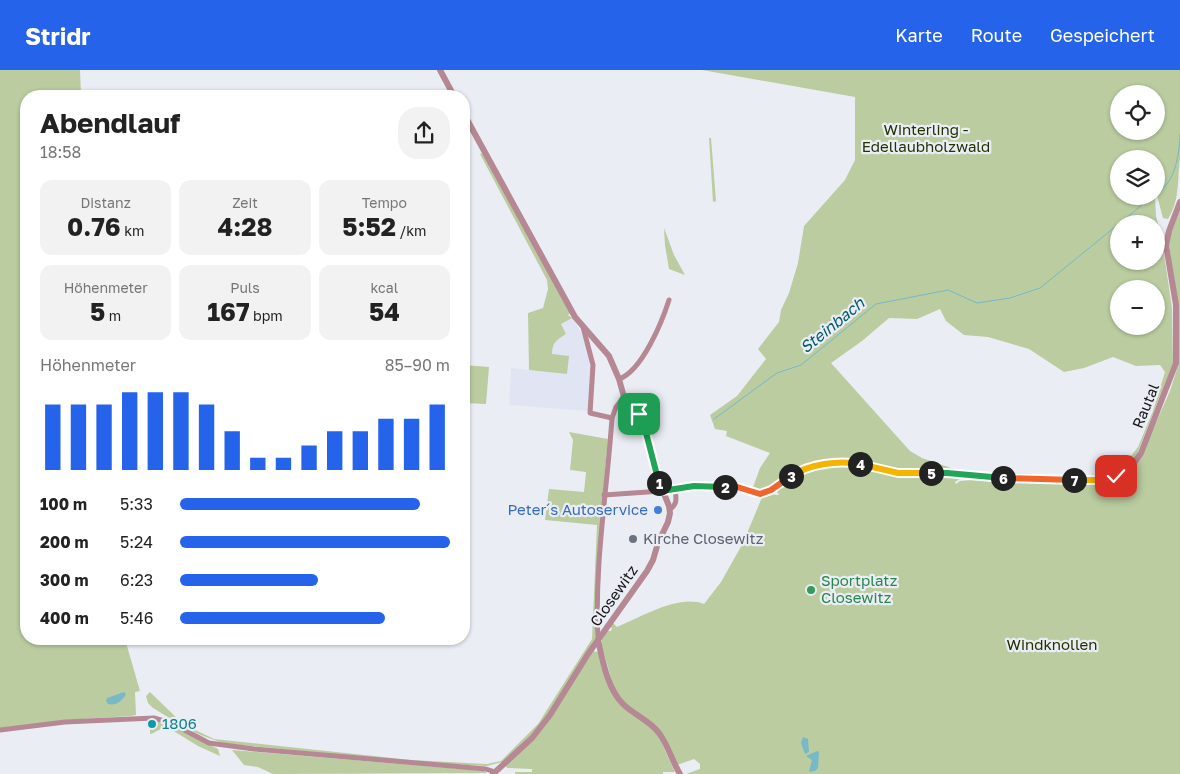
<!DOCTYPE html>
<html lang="de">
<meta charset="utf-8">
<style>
:root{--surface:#fff;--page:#f2f2f2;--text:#222;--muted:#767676;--accent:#2563eb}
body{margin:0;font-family:"Golos Text",sans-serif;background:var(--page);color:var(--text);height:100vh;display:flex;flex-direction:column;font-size:19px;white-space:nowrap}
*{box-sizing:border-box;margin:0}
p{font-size:16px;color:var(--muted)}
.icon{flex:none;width:28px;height:28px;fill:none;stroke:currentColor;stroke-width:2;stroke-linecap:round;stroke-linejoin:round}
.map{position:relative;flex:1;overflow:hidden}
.sheet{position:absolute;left:20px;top:20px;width:450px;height:555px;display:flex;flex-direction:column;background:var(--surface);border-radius:20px;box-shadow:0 1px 4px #0004}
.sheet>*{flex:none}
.buttons{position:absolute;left:1110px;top:15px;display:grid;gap:10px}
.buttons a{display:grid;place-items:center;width:55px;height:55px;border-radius:50%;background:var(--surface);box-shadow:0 1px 4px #0004;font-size:25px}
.pin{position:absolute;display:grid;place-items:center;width:42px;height:42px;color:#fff;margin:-21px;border-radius:10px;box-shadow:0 2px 8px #0006}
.km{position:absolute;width:25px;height:25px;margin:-12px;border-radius:50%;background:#222;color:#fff;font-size:14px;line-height:25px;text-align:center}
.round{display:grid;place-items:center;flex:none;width:52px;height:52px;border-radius:20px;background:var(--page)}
.summary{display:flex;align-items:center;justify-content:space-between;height:85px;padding:0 20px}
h1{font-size:28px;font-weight:700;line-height:38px}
.metrics{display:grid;grid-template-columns:repeat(3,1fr);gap:8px;height:85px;padding:5px 20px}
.metrics div{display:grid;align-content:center;border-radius:12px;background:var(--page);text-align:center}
.metrics b{font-size:25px;font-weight:700}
.metrics small{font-size:14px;font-weight:400}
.metrics p{font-size:14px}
.chart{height:140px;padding:10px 20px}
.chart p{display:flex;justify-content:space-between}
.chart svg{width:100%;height:90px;margin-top:5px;stroke:var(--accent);stroke-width:6}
ul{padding:0 20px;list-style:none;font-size:16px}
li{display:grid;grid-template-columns:80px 60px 1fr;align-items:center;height:38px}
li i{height:12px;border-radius:6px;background:var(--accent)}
header{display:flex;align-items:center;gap:30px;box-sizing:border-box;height:70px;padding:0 25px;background:var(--accent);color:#fff}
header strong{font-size:24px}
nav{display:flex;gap:28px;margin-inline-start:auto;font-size:18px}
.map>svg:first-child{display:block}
.built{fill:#e1e4f3}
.green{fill:#bacca0;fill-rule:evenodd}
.water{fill:#79b8c6}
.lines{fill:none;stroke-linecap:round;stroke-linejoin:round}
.stream{stroke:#79b8c6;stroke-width:1}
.minor{stroke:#b58893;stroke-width:5}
.tertiary{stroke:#b58893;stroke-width:6}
.split-1-casing{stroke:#fff;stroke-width:10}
.split-2-casing{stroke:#fff;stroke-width:10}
.split-3-casing{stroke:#fff;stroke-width:10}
.split-4-casing{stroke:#fff;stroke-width:10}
.split-5-casing{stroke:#fff;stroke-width:10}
.split-6-casing{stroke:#fff;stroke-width:10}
.split-7-casing{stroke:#fff;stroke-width:10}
.split-8-casing{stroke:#fff;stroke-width:10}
.split-1{stroke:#22a559;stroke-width:6}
.split-2{stroke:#22a559;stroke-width:6}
.split-3{stroke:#f0652b;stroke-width:6}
.split-4{stroke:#f5b400;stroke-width:6}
.split-5{stroke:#f5b400;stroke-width:6}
.split-6{stroke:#22a559;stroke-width:6}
.split-7{stroke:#f0652b;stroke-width:6}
.split-8{stroke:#f5b400;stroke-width:6}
.shop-dot{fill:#3f7fe0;stroke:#ebedf4;stroke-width:2}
.worship-dot{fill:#6b7280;stroke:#ebedf4;stroke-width:2}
.leisure-dot{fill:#2e9e5b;stroke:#ebedf4;stroke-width:2}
.culture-dot{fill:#0f9aa8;stroke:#ebedf4;stroke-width:2}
.labels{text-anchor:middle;stroke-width:4.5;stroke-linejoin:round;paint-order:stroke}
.park-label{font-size:15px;fill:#223200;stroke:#ebedf4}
.street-label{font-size:15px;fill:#141417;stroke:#ebedf4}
.shop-label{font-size:15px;fill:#366cbe;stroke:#ebedf4;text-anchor:end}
.worship-label{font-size:15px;fill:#5b616d;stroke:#ebedf4;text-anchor:start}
.leisure-label{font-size:15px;fill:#27864d;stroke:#ebedf4;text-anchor:start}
.culture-label{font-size:15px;fill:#0d838f;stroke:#ebedf4;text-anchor:start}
.water-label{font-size:16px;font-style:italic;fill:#005d6c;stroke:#ebedf4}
</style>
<header>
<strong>Stridr</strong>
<nav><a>Karte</a><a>Route</a><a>Gespeichert</a></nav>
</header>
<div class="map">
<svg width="1180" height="704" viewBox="0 0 1180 704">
<rect width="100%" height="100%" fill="#ebedf4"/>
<polygon class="built" points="573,247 587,276 591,296 588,341 509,335 511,298 567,304 551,284 552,277 561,254"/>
<g class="green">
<polygon points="0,0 80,0 81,26 26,26 26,569 125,569 140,621 135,622 136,645 131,646 65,650 0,658"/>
<path d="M 702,0 L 1180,0 L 1180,89 C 1177,111 1180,130 1168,149 L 1163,148 L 1156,122 L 1156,89 L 1119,89 L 1119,126 L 1155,127 L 1156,146 L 1162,170 L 1172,238 L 1173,293 L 1137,384 L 1123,400 L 1097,408 L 897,401 L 865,393 L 798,398 L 769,418 L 761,421 L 752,420 L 760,398 L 770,383 L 726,366 L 727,361 L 715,359 L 710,345 L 737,326 L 766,289 L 758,279 L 779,252 L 781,240 L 789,223 L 798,193 L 804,156 L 845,110 L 855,90 L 855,27 ZM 1119,24 L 1156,24 L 1156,61 L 1119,61 ZM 1119,154 L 1156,154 L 1156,191 L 1119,191 ZM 1119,219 L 1156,219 L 1156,256 L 1119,256 ZM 940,239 L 946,251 L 964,265 L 988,267 L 1029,279 L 1064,302 L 1084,298 L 1113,287 L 1136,296 L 1160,295 L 1165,302 L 1153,341 L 1138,377 L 1124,395 L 1113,402 L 1097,406 L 1087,407 L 1017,403 L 991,403 L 954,399 L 922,388 L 910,381 L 831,293 L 862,271 L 889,248 L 917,249 Z"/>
<polygon points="709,68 711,68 716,131 713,132"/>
<path d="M 483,83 L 570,243 L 568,245 L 572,248 L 561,254 L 566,264 C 557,270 552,272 552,284 L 569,286 L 567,304 L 529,300 L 528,243 L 543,238 L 548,219 L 547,210 L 480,84 Z"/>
<path d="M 1180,141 L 1180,704 L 686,704 L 700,699 L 700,694 L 694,689 L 677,695 L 667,674 L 625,633 L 613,616 L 602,575 L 602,569 L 607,561 L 611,561 L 612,558 L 610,557 L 613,553 L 617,557 C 641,547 679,524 704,534 L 721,512 L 743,473 L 763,425 L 766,424 L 779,425 L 776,420 L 799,403 L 816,398 L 840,395 L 959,406 L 961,408 L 955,412 L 956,414 L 960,411 L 972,410 L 1074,412 L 1079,413 L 1097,413 L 1116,409 L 1142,384 L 1170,321 L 1179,293 L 1178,235 L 1169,175 L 1170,166 Z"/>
<polygon points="664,158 674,185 685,205 669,199 665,175"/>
<polygon points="464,295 489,297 486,334 464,333"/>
<path d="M 569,362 L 608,369 L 600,455 L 595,569 L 548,644 L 530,666 L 502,692 L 487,696 L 427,693 L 230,674 C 199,668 180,654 153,638 L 148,633 L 146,626 L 150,622 L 183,654 L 214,669 L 411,690 L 487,694 L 496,692 L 501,691 L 538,654 L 592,569 L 597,455 L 545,450 L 549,419 L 584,422 L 586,402 L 570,400 L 573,370 Z"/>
<polygon points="592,581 598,582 610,619 658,665 675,702 663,702 663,704 670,704 515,704 515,702 532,702 532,699 507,698 505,694 533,668"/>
<path d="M 150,650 L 170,655 L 218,679 L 220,686 L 198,676 L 167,657 C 161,657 156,663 150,664 Z"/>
<polygon points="232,680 484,701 487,703 273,704 258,697 244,695"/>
</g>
<g class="water">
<path d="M 124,622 L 126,624 C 122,631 116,636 108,634 L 106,631 L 107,628 Z"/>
<polygon points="803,667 808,669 809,682 805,684 801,673"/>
<polygon points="817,681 819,682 818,698 815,701 809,702 812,690 806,686"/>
</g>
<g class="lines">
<g class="stream">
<path d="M 1156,124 C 1176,112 1179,85 1180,64"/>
<polyline points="714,349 777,303 801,295 876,234 948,220 977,233 1010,228 1040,218 1153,126"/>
</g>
<g class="minor">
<polyline points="583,257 593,295 590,343 612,348"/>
<path d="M 619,309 C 642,301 662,252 669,230"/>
<polyline points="604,425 662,421"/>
<path d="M 670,439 C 678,434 676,427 675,419"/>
<path d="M 598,570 C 594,496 607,422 612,348 L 616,337 L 624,327"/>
<polyline points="0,660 65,652 154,648 171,653 209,673 254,679 486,699 495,702"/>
</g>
<g class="tertiary">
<polyline points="440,0 454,26"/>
<polyline points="464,44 575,247 609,286 619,309 624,327 639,344 644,355 660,414 669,436 670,443 668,452 658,473 653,490 647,501 588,584 550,645 532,668 493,704"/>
<polyline points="662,421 694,416 714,418 734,416 760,424 771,420 798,401 818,395 840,393 858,393 898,403 947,403 1003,408 1098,410 1116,406 1125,403 1131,397 1141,383 1176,293 1176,235 1166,175 1169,161 1180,132"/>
<path d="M 598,570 C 603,591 607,618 623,634 C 634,645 649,650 659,663 C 668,675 672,691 680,704"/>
</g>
</g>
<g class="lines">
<g class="split-1-casing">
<polyline id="split-1" points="639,344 644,355 659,413"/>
</g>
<g class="split-2-casing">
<polyline id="split-2" points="659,413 662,421 694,416 725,417"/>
</g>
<g class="split-3-casing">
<polyline id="split-3" points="725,417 734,416 760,424 771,420 791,406"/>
</g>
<g class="split-4-casing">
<path id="split-4" d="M 791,406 C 809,394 839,390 860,394"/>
</g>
<g class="split-5-casing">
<polyline id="split-5" points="860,394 898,403 931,403"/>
</g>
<g class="split-6-casing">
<polyline id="split-6" points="931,403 947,403 1003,408"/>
</g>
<g class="split-7-casing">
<polyline id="split-7" points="1003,408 1074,410"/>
</g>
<g class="split-8-casing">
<polyline id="split-8" points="1074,410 1098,410 1116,406"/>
</g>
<use href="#split-1" class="split-1"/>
<use href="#split-2" class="split-2"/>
<use href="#split-3" class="split-3"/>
<use href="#split-4" class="split-4"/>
<use href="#split-5" class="split-5"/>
<use href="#split-6" class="split-6"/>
<use href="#split-7" class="split-7"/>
<use href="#split-8" class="split-8"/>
</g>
<circle class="shop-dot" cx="658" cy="440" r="5"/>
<circle class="worship-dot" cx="633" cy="469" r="5"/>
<circle class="leisure-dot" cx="811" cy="520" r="5"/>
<circle class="culture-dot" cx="152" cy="654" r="5"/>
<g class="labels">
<g class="park-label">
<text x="926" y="65">Winterling -<tspan x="926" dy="17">Edellaubholzwald</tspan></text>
<text x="1052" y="580">Windknollen</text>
</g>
<g class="street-label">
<text transform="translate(1146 336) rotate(-68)" y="5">Rautal</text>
<text transform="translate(614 526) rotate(-55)" y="5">Closewitz</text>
</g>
<g class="shop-label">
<text x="648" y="445">Peter´s Autoservice</text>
</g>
<g class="worship-label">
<text x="643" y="474">Kirche Closewitz</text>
</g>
<g class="leisure-label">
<text x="821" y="516">Sportplatz<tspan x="821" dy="17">Closewitz</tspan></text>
</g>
<g class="culture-label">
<text x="162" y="659">1806</text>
</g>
<g class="water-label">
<text transform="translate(832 255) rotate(-39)" y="6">Steinbach</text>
</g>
</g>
</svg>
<div class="buttons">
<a><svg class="icon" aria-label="locate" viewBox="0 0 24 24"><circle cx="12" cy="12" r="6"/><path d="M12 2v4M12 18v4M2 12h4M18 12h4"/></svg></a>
<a><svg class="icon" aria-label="layers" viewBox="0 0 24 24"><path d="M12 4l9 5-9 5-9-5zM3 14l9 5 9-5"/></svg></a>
<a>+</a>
<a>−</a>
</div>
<div class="pin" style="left:639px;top:344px;background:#1e9e55"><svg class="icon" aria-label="arrive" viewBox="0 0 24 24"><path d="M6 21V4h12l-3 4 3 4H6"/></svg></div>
<div class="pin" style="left:1116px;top:406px;background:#d93025"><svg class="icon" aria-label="check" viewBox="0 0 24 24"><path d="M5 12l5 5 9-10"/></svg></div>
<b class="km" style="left:659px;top:413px">1</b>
<b class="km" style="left:725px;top:417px">2</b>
<b class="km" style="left:791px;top:406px">3</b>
<b class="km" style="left:860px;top:394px">4</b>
<b class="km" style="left:931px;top:403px">5</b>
<b class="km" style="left:1003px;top:408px">6</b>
<b class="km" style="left:1074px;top:410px">7</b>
<section class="sheet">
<div class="summary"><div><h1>Abendlauf</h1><p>18:58</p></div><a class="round"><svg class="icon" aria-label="share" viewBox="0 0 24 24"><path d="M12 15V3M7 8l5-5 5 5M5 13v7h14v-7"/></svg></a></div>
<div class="metrics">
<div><p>Distanz</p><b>0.76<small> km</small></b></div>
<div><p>Zeit</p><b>4:28</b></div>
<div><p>Tempo</p><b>5:52<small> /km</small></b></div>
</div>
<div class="metrics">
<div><p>Höhenmeter</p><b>5<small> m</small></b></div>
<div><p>Puls</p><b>167<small> bpm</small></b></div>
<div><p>kcal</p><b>54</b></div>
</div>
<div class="chart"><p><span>Höhenmeter</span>85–90 m</p>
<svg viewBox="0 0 160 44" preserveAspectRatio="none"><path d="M5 44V12M15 44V12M25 44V12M35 44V6M45 44V6M55 44V6M65 44V12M75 44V25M85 44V38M95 44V38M105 44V32M115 44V25M125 44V25M135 44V19M145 44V19M155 44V12"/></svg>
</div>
<ul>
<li><b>100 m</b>5:33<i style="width:89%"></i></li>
<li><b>200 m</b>5:24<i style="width:100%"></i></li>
<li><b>300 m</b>6:23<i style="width:51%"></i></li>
<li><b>400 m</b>5:46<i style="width:76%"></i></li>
</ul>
</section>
</div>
